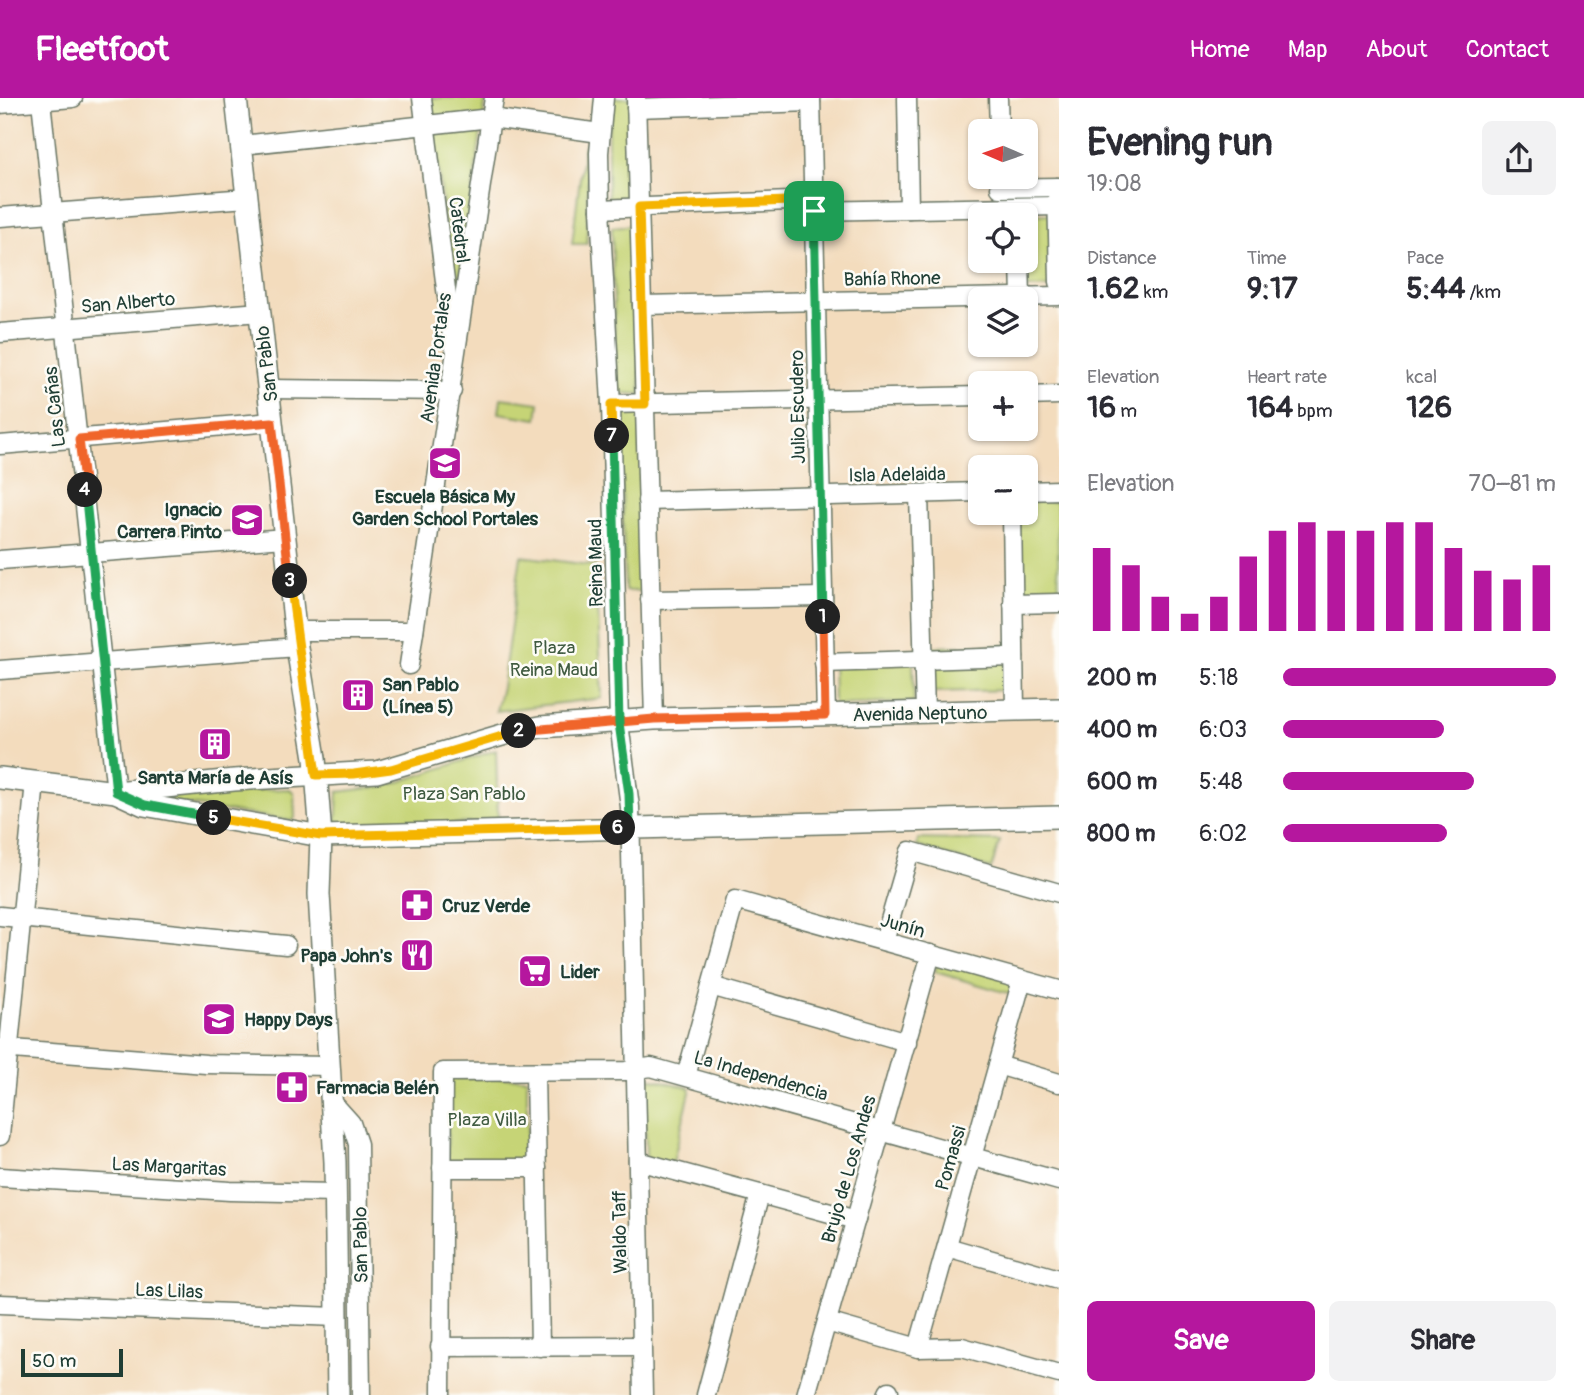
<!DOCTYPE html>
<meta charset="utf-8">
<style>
:root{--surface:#fff;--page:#f2f2f3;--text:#2b2b33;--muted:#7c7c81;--accent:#b5179e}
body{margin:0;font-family:Pangolin,sans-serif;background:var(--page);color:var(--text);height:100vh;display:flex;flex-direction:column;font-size:26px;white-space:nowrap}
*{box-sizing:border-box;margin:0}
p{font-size:23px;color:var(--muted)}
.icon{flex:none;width:38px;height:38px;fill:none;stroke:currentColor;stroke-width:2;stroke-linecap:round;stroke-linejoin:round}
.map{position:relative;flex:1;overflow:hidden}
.drawer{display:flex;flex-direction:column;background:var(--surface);width:525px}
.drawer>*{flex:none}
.needle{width:46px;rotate:272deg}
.controls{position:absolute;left:968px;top:21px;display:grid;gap:14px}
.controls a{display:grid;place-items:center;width:70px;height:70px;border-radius:10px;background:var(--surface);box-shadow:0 2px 5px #0004;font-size:35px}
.scale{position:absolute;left:21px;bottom:18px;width:102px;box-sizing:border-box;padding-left:7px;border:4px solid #1f3d34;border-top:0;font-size:19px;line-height:24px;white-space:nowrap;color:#1f3d34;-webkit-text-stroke:5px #fdfcf7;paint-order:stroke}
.pin{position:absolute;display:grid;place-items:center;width:60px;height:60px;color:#fff;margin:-30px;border-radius:14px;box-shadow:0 4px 10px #0006}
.km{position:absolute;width:35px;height:35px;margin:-18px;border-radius:50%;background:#222;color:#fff;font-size:19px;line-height:35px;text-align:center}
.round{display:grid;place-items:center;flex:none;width:74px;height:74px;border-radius:10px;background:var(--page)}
.head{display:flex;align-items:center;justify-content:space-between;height:119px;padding:0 28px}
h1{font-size:38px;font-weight:700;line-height:52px}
.figures{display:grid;grid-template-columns:repeat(3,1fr);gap:10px;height:119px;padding:7px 28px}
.figures div{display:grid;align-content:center}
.figures b{font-size:30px;font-weight:700}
.figures small{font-size:19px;font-weight:400}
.figures p{font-size:19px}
.chart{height:196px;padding:14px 28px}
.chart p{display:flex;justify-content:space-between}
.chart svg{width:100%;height:126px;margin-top:7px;stroke:var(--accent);stroke-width:6}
.primary-button{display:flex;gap:14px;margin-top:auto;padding:14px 28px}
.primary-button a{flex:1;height:80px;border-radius:10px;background:var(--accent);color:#fff;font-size:28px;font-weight:700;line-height:80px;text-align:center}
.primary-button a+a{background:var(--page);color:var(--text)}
ul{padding:0 28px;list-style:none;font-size:23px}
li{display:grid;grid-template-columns:112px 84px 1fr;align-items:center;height:52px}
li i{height:18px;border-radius:9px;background:var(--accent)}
header{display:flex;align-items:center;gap:42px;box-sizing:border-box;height:98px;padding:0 35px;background:var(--accent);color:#fff}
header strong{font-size:33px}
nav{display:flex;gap:38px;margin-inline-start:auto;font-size:24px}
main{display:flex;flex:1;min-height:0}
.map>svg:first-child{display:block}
.green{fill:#c6d476;stroke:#728855;stroke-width:2}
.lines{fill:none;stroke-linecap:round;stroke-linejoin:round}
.minor-casing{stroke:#697564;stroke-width:21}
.major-casing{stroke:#697564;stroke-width:24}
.minor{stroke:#fff;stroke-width:18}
.major{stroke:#fff;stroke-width:21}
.split-1-casing{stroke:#fff;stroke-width:14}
.split-2-casing{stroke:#fff;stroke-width:14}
.split-3-casing{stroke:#fff;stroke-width:14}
.split-4-casing{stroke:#fff;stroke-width:14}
.split-5-casing{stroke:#fff;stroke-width:14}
.split-6-casing{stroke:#fff;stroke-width:14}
.split-7-casing{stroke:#fff;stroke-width:14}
.split-8-casing{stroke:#fff;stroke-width:14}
.split-1{stroke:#22a559;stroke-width:9}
.split-2{stroke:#f0652b;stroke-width:9}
.split-3{stroke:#f5b400;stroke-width:9}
.split-4{stroke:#f0652b;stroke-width:9}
.split-5{stroke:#22a559;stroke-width:9}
.split-6{stroke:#f5b400;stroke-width:9}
.split-7{stroke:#22a559;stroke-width:9}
.split-8{stroke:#f5b400;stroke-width:9}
.labels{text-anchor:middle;stroke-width:5;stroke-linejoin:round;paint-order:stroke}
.street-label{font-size:19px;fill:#1f3d34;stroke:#fdfcf7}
.poi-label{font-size:19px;font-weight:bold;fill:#1f3d34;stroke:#fdfcf7;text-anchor:start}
.park-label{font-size:19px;fill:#405b41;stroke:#fdfcf7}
</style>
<header>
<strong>Fleetfoot</strong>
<nav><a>Home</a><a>Map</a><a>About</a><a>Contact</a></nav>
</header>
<main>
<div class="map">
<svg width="1059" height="1297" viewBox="0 0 1059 1297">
<rect width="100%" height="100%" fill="#fdfcf7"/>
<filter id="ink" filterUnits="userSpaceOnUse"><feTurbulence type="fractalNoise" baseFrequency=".0143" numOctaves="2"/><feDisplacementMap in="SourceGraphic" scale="14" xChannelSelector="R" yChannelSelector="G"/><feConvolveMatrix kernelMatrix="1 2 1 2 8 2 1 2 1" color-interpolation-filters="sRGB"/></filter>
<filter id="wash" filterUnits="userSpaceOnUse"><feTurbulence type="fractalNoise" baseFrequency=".00686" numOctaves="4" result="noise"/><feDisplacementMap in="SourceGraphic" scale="28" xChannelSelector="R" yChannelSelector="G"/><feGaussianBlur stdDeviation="1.57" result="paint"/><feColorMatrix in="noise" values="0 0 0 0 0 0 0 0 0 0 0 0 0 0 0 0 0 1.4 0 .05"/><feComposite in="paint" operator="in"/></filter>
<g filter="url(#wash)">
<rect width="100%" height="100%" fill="#f3dcbd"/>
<g class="green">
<polygon points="430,0 486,0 459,185 453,194"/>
<polygon points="613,0 632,0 634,98 608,106 608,36"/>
<polygon points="584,47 588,51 587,146 572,146"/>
<polygon points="1052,116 1054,189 1027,190 1026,117"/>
<polygon points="635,127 641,296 616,295 612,129"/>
<polygon points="501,300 539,305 537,321 499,315"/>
<polygon points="642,314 648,493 625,493 620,315"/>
<polygon points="1057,403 1059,500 1019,500 1017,415 1026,415 1026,404"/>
<polygon points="521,458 596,468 602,600 496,613 502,589"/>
<polygon points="1010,547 1011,592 931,594 929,549"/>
<polygon points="913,559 914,604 834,607 833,561"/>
<polygon points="496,652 498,724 336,730 338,694 387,688"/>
<polygon points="290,691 294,695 295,720 292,723 126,697"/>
<polygon points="918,741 1000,743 991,771 917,748"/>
<polygon points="938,862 1014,883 1011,896 935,874"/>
<polygon points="645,979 691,990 672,1068 646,1062"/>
<polygon points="448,980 527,980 527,1062 447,1065"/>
</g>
</g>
<g filter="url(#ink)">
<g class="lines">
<g class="minor-casing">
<g id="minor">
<polyline points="422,0 453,247"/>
<polyline points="604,0 599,55 600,111 611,306 619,625 630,709 643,1297"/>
<polyline points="636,0 654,621"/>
<polyline points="811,0 826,617"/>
<polyline points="907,0 909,111"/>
<polyline points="998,0 999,33"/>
<polyline points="41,3 116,694"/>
<polyline points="0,6 73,0"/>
<polyline points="636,10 811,4"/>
<polyline points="242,47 491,20 600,35"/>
<polyline points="1057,89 1059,184"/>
<polyline points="1000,90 1059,89"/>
<polyline points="600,111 813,102"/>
<polyline points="814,113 1057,108"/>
<polyline points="0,119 247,100"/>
<polyline points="1020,163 1021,199"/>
<polyline points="642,207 1059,198"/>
<polyline points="0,235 260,214"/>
<polyline points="269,291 452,293"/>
<polyline points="1026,298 1059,297"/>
<polyline points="611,306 980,298"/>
<polyline points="0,347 272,324"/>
<polyline points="1026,393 1059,392"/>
<polyline points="919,396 925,614"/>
<polyline points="647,403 980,394"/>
<polyline points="1012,415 1015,612"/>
<polyline points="0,462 285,440"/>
<polyline points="650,502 823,499"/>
<polyline points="1013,506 1059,505"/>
<polyline points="295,533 414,533"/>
<polyline points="824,565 1014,559"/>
<polyline points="409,567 494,0"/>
<polyline points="0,572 297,549"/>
<polyline points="0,818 286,847"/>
<polyline points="884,843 910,753 1059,795"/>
<polyline points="711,888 907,944"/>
<polyline points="0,950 206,966 330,968"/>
<polyline points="998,967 1059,985"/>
<polyline points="535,974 540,1249"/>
<polyline points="686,978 735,802 1059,892"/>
<polyline points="333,1005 351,1025 358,1046 361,1297"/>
<polyline points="0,1038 35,684"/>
<polyline points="638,1063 856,1122"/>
<polyline points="442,1070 537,1070"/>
<polyline points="0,1079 230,1093 336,1095"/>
<polyline points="947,1149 1059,1181"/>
<polyline points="0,1206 337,1219"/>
<polyline points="827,1224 918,1250 962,1249 1059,1276"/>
<polyline points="440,1249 642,1248"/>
<polyline points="918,1250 1022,882"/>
<polyline points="441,1297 443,974 626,973 651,969 1059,1083"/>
<polyline points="706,1297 760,1096"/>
<polyline points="806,1297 931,856"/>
<polyline points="887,1297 889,1293"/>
</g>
</g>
<g class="major-casing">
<g id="major">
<polyline points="236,0 297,549 315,660 321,738 319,796 335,1064 338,1297"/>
<polyline points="0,680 116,694 234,682 377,674 509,635 540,629 654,621 1059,611"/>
<polyline points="118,695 144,707 321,738 1059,719"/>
</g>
</g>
<use href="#minor" class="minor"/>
<use href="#major" class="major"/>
</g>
</g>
<g class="lines" filter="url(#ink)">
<g class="split-1-casing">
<polyline id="split-1" points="814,113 823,519"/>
</g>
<g class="split-2-casing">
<polyline id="split-2" points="519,633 654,621 825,617 823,519"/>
</g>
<g class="split-3-casing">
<polyline id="split-3" points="290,483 316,677 354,676 391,671 519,633"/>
</g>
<g class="split-4-casing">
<polyline id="split-4" points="85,392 79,341 272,324 290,483"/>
</g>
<g class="split-5-casing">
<polyline id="split-5" points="85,392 116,694 145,707 214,720"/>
</g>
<g class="split-6-casing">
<polyline id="split-6" points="214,720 321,738 618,730"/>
</g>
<g class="split-7-casing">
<polyline id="split-7" points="612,338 619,625 629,696 630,730 618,730"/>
</g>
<g class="split-8-casing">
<polyline id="split-8" points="612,338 611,306 645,306 639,109 813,102 814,113"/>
</g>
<use href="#split-1" class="split-1"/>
<use href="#split-2" class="split-2"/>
<use href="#split-3" class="split-3"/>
<use href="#split-4" class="split-4"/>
<use href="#split-5" class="split-5"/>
<use href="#split-6" class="split-6"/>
<use href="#split-7" class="split-7"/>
<use href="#split-8" class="split-8"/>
</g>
<defs>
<g id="school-square" transform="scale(1.75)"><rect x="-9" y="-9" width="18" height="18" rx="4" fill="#b5179e" stroke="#fdfcf7"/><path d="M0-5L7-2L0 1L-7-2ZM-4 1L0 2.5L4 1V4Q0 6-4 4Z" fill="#fff"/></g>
<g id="building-square" transform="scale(1.75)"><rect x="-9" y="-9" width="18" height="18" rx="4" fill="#b5179e" stroke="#fdfcf7"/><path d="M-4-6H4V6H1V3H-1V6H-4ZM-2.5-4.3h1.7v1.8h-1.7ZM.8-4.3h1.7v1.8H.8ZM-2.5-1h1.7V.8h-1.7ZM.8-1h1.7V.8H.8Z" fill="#fff"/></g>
<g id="pharmacy-square" transform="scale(1.75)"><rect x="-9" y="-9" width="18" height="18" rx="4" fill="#b5179e" stroke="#fdfcf7"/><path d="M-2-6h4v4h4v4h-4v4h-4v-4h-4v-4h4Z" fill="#fff"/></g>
<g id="restaurant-square" transform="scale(1.75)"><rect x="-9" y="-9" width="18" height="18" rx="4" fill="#b5179e" stroke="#fdfcf7"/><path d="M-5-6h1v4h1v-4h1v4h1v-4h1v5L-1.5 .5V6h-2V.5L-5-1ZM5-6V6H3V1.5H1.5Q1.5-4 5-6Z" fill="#fff"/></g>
<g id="supermarket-square" transform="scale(1.75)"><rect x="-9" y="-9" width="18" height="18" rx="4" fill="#b5179e" stroke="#fdfcf7"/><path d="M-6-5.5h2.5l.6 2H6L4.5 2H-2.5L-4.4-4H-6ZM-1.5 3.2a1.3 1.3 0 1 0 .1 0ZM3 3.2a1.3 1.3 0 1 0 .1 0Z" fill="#fff"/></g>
</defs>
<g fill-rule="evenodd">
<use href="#school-square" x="445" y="365"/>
<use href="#school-square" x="247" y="422"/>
<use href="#building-square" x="358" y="597"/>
<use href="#building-square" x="215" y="646"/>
<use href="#pharmacy-square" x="417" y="807"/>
<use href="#restaurant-square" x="417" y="857"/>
<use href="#supermarket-square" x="535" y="873"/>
<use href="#school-square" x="219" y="921"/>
<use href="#pharmacy-square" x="292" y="989"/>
</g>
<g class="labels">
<g class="street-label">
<text transform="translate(460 132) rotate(83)" y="7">Catedral</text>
<text transform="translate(892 180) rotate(-1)" y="7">Bahía Rhone</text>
<text transform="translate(128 204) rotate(-5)" y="7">San Alberto</text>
<text transform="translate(435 260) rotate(-82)" y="7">Avenida Portales</text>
<text transform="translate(266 266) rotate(-97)" y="7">San Pablo</text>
<text transform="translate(54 309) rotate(-96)" y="7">Las Cañas</text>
<text transform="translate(797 309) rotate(-91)" y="7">Julio Escudero</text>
<text transform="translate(897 376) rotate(-1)" y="7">Isla Adelaida</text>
<text transform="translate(595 465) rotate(-91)" y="7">Reina Maud</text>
<text transform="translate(920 615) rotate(-1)" y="7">Avenida Neptuno</text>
<text transform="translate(903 827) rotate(16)" y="7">Junín</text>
<text transform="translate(761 977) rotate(16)" y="7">La Independencia</text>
<text transform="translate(950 1060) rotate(-74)" y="7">Pomassi</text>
<text transform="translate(169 1068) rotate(3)" y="7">Las Margaritas</text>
<text transform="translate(848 1071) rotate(-74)" y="7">Brujo de Los Andes</text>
<text transform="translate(619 1134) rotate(-91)" y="7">Waldo Taff</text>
<text transform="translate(360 1147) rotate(-91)" y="7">San Pablo</text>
<text transform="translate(169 1192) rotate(2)" y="7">Las Lilas</text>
</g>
<g class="poi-label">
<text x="445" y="405" text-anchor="middle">Escuela Básica My<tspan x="445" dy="22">Garden School Portales</tspan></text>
<text x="222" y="418" text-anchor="end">Ignacio<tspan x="222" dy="22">Carrera Pinto</tspan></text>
<text x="382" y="593">San Pablo<tspan x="382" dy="22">(Línea 5)</tspan></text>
<text x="215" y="686" text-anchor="middle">Santa María de Asís</text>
<text x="442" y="814">Cruz Verde</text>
<text x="392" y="864" text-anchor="end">Papa John's</text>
<text x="560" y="880">Lider</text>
<text x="244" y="928">Happy Days</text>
<text x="316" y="996">Farmacia Belén</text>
</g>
<g class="park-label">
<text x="554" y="556">Plaza<tspan x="554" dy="22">Reina Maud</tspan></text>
<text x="464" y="702">Plaza San Pablo</text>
<text x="487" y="1028">Plaza Villa</text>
</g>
</g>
</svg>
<div class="controls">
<a><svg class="needle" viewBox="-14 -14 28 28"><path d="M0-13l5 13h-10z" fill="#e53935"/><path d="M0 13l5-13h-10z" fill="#7c7c81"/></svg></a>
<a><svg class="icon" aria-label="locate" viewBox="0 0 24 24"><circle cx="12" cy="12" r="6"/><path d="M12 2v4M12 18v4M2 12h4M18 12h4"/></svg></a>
<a><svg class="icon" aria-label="layers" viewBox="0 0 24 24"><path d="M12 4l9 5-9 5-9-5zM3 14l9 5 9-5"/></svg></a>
<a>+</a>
<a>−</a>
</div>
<div class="scale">50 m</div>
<div class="pin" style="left:814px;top:113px;background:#1e9e55"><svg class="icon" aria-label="arrive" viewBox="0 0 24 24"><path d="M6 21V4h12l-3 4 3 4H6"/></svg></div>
<b class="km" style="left:823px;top:519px">1</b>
<b class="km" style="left:519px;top:633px">2</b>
<b class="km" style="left:290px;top:483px">3</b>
<b class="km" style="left:85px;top:392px">4</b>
<b class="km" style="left:214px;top:720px">5</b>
<b class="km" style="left:618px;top:730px">6</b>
<b class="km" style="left:612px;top:338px">7</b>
</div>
<section class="drawer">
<div class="head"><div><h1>Evening run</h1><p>19:08</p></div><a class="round"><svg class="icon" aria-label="share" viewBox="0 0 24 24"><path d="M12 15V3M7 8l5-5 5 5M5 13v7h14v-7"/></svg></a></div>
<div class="figures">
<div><p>Distance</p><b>1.62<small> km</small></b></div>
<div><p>Time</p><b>9:17</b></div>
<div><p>Pace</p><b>5:44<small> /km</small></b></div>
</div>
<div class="figures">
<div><p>Elevation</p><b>16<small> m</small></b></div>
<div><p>Heart rate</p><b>164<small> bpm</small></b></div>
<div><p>kcal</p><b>126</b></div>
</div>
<div class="chart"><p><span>Elevation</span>70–81 m</p>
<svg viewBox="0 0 160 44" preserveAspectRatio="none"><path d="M5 44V15M15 44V21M25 44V32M35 44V38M45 44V32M55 44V18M65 44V9M75 44V6M85 44V9M95 44V9M105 44V6M115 44V6M125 44V15M135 44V23M145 44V26M155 44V21"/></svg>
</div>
<ul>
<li><b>200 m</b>5:18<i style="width:100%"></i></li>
<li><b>400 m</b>6:03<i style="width:59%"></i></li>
<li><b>600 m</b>5:48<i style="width:70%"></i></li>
<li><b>800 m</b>6:02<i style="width:60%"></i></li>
</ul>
<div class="primary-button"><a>Save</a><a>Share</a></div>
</section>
</main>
